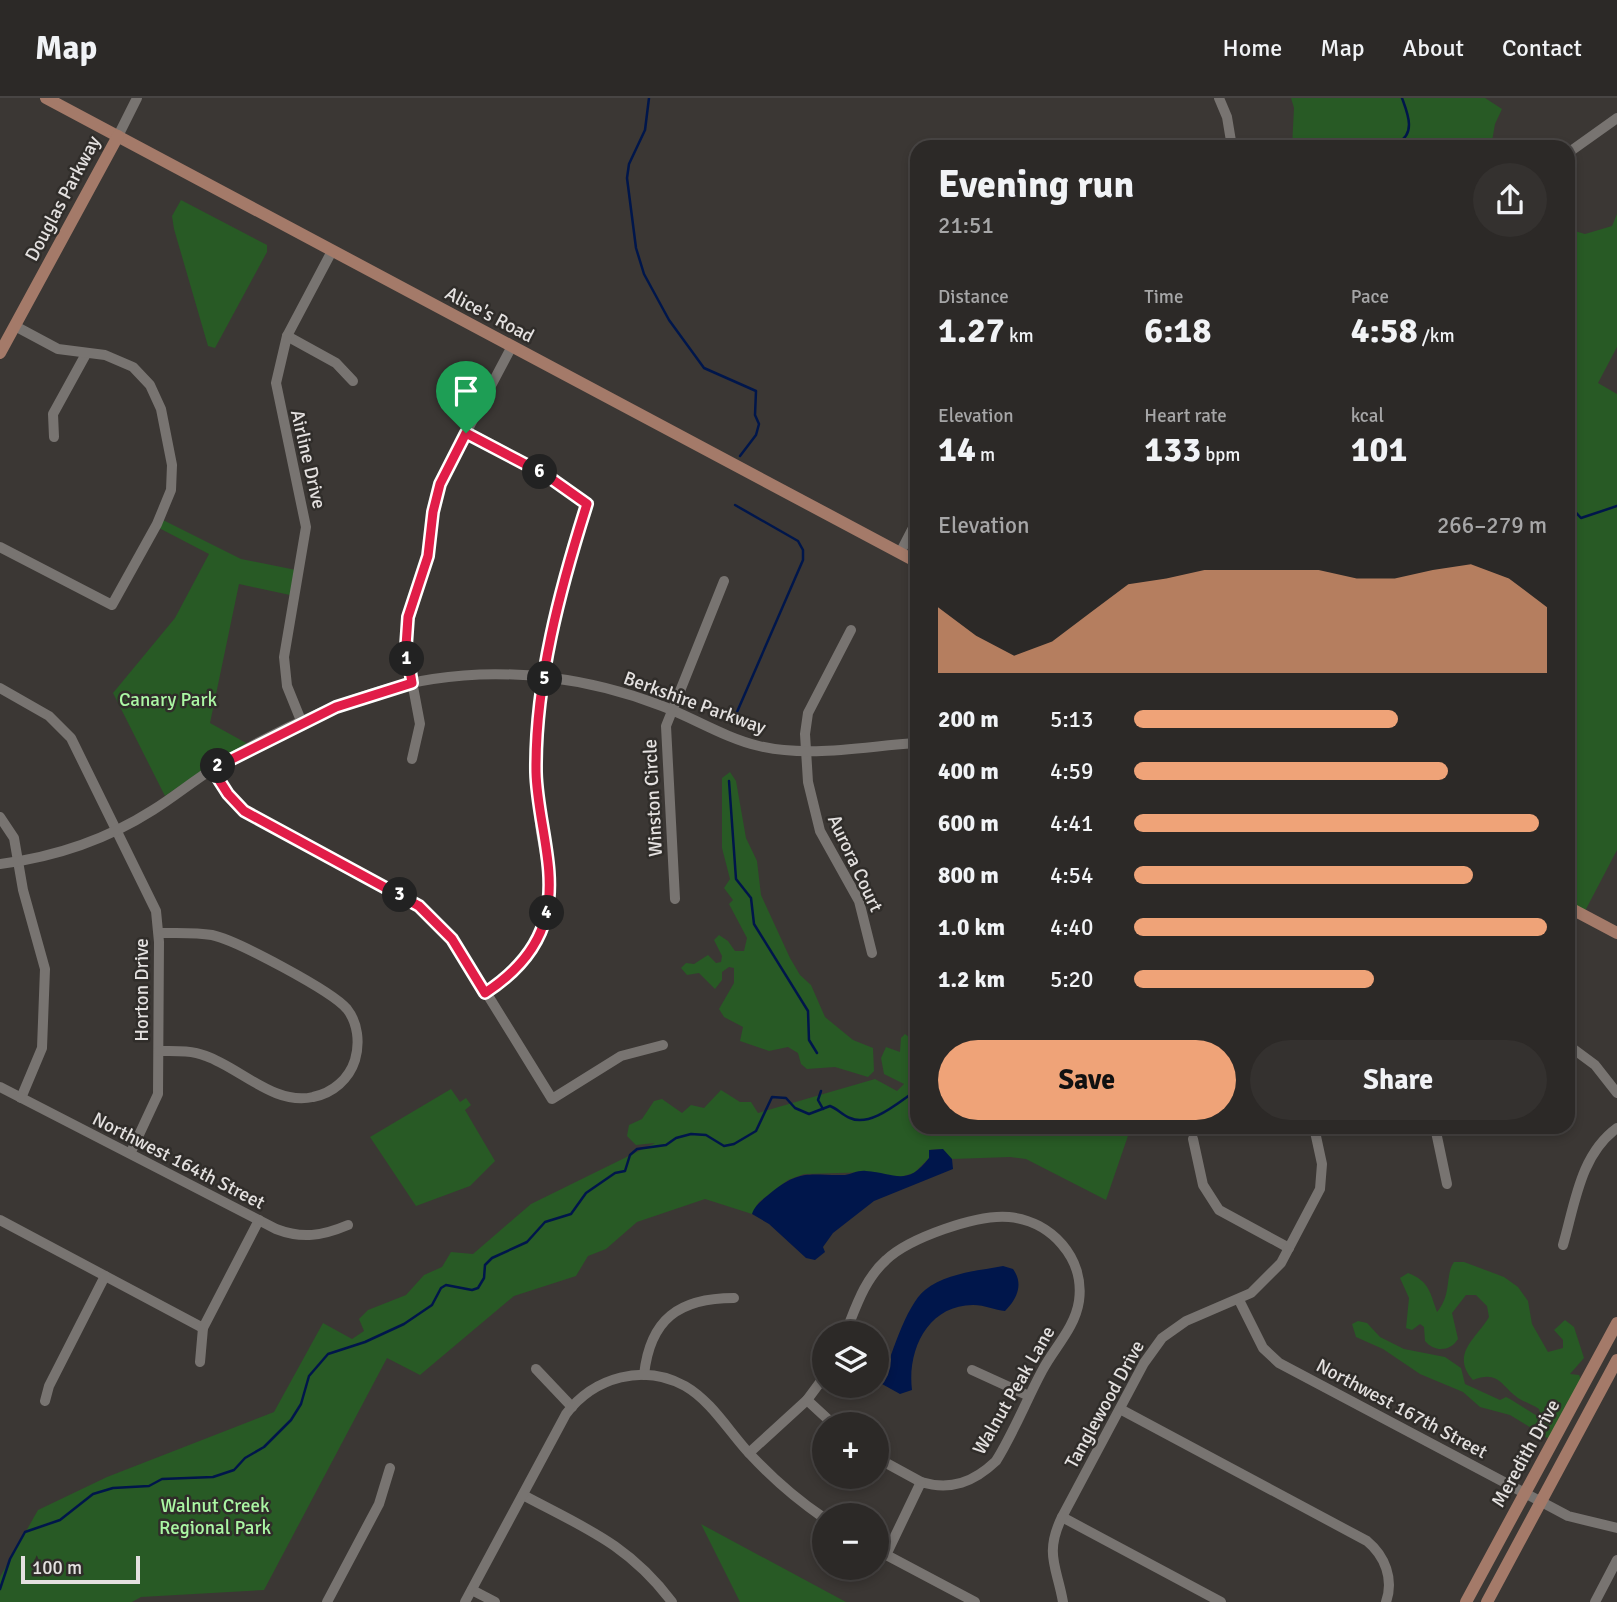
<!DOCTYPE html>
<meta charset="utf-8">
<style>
:root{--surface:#2c2927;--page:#34312f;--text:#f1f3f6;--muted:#a6a6a7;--line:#484544;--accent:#efa378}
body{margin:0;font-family:Signika,sans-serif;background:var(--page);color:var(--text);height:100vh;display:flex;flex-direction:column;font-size:26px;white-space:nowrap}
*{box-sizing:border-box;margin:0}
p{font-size:23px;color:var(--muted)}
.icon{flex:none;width:38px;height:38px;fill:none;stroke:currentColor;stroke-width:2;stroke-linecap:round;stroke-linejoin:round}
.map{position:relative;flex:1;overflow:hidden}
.panel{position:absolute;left:910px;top:42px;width:665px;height:994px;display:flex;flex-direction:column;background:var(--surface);border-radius:21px;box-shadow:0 4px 10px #0003,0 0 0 2px var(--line)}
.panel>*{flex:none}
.controls{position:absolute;left:812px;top:1223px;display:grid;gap:14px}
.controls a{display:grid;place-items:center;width:77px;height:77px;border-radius:50%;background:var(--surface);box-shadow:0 4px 10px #0003,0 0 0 2px var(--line);font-size:35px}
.scale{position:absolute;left:21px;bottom:18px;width:119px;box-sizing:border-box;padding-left:7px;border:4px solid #e4e1e0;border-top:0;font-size:19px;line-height:24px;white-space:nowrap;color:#e4e1e0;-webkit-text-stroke:5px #302d2a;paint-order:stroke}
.pin{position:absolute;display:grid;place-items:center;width:60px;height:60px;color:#fff;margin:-72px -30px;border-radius:50% 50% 50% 0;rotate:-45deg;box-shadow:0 0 7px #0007}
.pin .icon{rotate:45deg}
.km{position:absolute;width:35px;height:35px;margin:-18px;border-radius:50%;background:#222;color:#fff;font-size:19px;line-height:35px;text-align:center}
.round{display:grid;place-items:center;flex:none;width:74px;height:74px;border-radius:37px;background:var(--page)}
.summary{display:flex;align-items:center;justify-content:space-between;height:119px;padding:0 28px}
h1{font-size:38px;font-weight:700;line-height:52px}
.stats{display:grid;grid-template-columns:repeat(3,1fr);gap:10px;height:119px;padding:7px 28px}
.stats div{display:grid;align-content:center}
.stats b{font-size:35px;font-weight:700}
.stats small{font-size:19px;font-weight:400}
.stats p{font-size:19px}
.chart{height:196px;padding:14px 28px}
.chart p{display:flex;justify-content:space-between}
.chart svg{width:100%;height:126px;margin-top:7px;fill:var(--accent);opacity:.7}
.button{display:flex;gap:14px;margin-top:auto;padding:14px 28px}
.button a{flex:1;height:80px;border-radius:42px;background:var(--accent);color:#111;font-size:28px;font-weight:700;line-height:80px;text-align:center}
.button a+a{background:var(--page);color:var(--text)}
ul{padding:0 28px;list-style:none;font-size:23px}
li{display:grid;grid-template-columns:112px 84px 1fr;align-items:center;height:52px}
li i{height:18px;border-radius:9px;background:var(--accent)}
header{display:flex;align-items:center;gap:42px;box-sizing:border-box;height:98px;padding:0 35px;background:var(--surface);border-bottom:2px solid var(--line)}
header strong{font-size:33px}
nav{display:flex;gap:38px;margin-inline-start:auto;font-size:24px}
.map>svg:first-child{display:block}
.green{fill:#285a25}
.water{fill:#00164b}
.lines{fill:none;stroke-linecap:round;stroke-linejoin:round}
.stream{stroke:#00164b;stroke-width:2.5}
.minor{stroke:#787471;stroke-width:10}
.major{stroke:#a47a69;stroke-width:12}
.route-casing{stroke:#fff;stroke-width:14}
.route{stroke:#e11d48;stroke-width:9}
.labels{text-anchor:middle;stroke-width:5;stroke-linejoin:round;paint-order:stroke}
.street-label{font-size:19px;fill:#e4e1e0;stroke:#302d2a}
.park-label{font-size:19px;fill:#abf7a4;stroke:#302d2a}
</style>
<header>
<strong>Map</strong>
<nav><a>Home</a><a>Map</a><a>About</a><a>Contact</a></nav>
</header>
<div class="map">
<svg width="1617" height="1504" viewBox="0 0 1617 1504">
<rect width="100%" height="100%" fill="#3b3734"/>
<g class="green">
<polygon points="1291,0 1485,0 1502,11 1495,26 1491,49 1292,49 1294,10"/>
<polygon points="181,102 267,147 267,154 215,250 208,248 174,131 172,118"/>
<polygon points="1617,116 1617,249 1598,285 1617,296 1617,752 1585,813 1568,804 1568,131 1585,136 1612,128"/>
<polygon points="163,422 241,461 296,472 290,497 239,486 210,625 248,646 209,668 165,698 113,595 175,520 209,456 159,430"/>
<polygon points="730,674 736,683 746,740 757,763 761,797 790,860 800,877 811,887 825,919 853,942 873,950 874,973 868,979 835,969 807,971 801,966 798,955 788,949 769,953 740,943 743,929 724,919 719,911 734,885 734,870 729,869 722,874 722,882 715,891 699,875 687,877 681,870 686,865 694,866 708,857 716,865 721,864 722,858 714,842 719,837 728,843 735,853 744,853 747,840 729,806 733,802 724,790 730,781 722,750 722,680"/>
<polygon points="905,936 913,942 917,936 917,1029 1131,1029 1106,1102 1026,1061 1010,1059 952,1061 940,1051 929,1052 929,1060 914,1075 897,1080 874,1074 804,1076 788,1082 759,1104 752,1116 705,1101 637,1124 606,1151 588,1158 576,1178 514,1198 420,1277 387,1260 264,1492 141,1499 132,1504 0,1504 0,1479 38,1412 107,1379 274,1314 323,1225 352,1241 364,1233 359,1221 368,1212 406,1197 424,1177 442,1169 451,1154 473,1156 531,1106 655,1045 636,1047 627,1038 629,1027 642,1021 654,1003 662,1001 682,1015 691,1007 704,1010 721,992 740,1004 751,1004 758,1015 875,981 897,993 904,986 884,976 881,960 886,949 900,954 901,940"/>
<polygon points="451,991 460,1004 466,1000 471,1007 465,1012 495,1063 470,1088 416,1108 370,1039"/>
<path d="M 1454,1164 L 1464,1164 L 1504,1179 L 1518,1189 L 1528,1203 L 1532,1226 L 1548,1254 L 1563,1250 L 1563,1242 L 1554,1232 L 1565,1222 L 1574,1229 L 1584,1260 L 1570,1276 L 1579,1277 L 1583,1287 L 1549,1341 L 1510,1317 L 1480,1309 L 1463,1294 L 1420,1276 L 1383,1251 L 1356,1239 L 1352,1226 L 1358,1223 L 1367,1225 L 1380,1239 L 1404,1251 L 1445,1259 L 1461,1270 L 1465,1286 L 1500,1302 L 1506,1299 L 1510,1301 L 1542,1321 L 1539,1311 C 1533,1307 1524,1304 1518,1300 C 1501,1288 1499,1272 1473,1282 C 1450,1256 1476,1241 1489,1219 L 1487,1208 L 1476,1197 L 1466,1197 L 1452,1215 L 1458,1241 C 1450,1254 1434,1254 1425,1243 L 1424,1229 L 1420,1226 L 1412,1232 L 1406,1230 L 1409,1200 L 1400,1180 L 1408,1175 C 1429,1183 1430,1194 1437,1214 C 1452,1197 1445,1176 1454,1164 Z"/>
<polygon points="701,1426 846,1504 740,1504"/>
</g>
<g class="water">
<path d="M 943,1051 L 952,1061 L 953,1071 L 874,1103 L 833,1135 L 823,1149 L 825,1154 L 815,1162 L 806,1160 L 769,1126 L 752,1116 C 755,1106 765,1100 773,1093 C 802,1070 812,1078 845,1077 C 852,1076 858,1072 866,1073 C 895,1075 907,1089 929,1060 L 929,1052 Z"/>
<path d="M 1003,1168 L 1013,1171 C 1024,1186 1017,1201 1005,1213 C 995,1212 985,1207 973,1207 C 928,1207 907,1252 912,1292 L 900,1296 L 882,1286 C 889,1262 906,1207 925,1192 C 946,1175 977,1173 1003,1168 Z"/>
</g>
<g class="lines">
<g class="stream">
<polyline points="649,0 645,32 629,66 627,80 636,150 644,176 669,222 704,270 756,293 755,317 759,326 756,337 740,358"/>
<path d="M 1375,49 C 1382,47 1391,48 1397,45 C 1417,36 1407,14 1402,0"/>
<polyline points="1568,406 1581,420 1617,408"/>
<polyline points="735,407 798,443 803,452 803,462 737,614"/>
<polyline points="729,683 736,781 751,800 754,826 808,913 809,942 817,955"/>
<polyline points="821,993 818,1002 823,1011"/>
<path d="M 0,1491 L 10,1461 L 25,1434 L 60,1422 L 93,1396 L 113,1390 L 149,1388 L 162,1381 L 213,1379 L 234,1372 L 245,1360 L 264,1349 L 291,1322 L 301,1306 L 309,1278 L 328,1256 L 365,1244 L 404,1226 L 432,1207 L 441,1190 L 446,1187 L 472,1192 L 478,1190 L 484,1180 L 485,1167 L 492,1160 L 527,1144 L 545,1124 L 571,1116 L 586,1095 L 615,1075 L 625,1073 L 630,1057 L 637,1051 L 666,1047 L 676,1040 L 691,1036 L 706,1037 L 724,1048 L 734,1046 L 756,1033 L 772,999 L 786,1000 L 795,1010 L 809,1016 L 830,1008 C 838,1011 842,1017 850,1020 C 871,1030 901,1002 917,992"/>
</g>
<g class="minor">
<polyline points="1219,0 1227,19 1232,49"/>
<polyline points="118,38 137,0"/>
<polyline points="1568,55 1617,20"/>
<polyline points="287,238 336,265 353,283"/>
<path d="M 466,335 L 546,377 L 587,406 C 561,488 538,574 536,660 C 536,685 538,710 541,734 C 546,763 553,789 546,818 C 538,853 514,876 485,895"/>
<polyline points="54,339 53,316 86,256"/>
<polyline points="0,449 112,507 157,426 171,392 172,367 161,311 150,287 133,269 105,257 58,251 15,228"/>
<polyline points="900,455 917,422"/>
<polyline points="851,532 808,615 805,636 808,684 820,733 859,803 872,855"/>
<polyline points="0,590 49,618 71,640 156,813 159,844 158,996 131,1054"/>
<polyline points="302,625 287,588 284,559 306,429 276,285 287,238 332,153"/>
<polyline points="412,661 420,626 408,562 406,533 428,458 435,401 448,369 511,250"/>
<polyline points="212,671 227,696 244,713 406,800 431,818 458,849 552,1001 621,958 663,947"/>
<polyline points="0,719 14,740 23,792 45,871 42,950 21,1000"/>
<path d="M 0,766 C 55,759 106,742 153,712 C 174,699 193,683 214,670 C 277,631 360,592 433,581 C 509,569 590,580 662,608 C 694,620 725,640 759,648 C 809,660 866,648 917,645"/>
<polyline points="675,801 666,628 724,483"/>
<polyline points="1568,947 1595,967 1617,995"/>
<path d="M 159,953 C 175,953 191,952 206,958 C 240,970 275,1008 313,999 C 333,995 349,981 355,962 C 360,945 358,925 347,911 C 332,893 236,842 212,837 C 195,834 176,835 159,835"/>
<path d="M 0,989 L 276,1131 C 302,1141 322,1138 348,1127"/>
<polyline points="1435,1029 1447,1086"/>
<polyline points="1193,1041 1203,1087 1219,1112 1289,1150"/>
<polyline points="0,1122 203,1230"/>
<path d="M 1563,1147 C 1575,1106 1580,1057 1617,1030"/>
<polyline points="1239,1202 1263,1250 1279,1265 1568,1418 1617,1430"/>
<path d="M 845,1236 C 856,1209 864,1182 886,1162 C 909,1140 977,1116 1009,1119 C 1051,1123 1085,1160 1079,1203 C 1075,1230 1054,1250 1042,1273 C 1026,1303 1014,1334 996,1363 C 974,1384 951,1393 921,1384 L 886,1457"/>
<polyline points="200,1264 203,1230 259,1122"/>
<polyline points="536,1271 572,1309"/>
<polyline points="972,1272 1029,1298"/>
<path d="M 644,1277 C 650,1221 679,1200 734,1200"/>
<polyline points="807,1302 833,1326"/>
<polyline points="45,1303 49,1288 105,1178"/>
<path d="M 1120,1311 L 1367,1443 C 1385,1458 1394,1481 1386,1504"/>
<polyline points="749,1355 807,1302 824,1279"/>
<polyline points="877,1360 921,1384"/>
<path d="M 523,1397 C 585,1430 628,1446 672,1504"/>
<polyline points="1062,1419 1221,1504"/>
<polyline points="877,1452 975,1504"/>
<polyline points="472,1492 495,1504"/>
<polyline points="327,1504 379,1406 390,1370"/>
<path d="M 465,1504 L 566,1316 C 594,1279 644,1265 685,1288 C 711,1303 728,1332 748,1354 C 771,1379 796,1401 824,1420"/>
<path d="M 1063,1504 C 1057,1469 1044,1456 1062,1419 L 1144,1265 L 1162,1240 L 1186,1223 L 1251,1195 L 1281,1165 L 1320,1091 L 1322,1066 L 1314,1029"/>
<polyline points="1595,1504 1617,1462"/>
</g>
<g class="major">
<polyline points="46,0 917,464"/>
<polyline points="0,255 118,38"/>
<polyline points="1568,809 1617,835"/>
<polyline points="1466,1504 1617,1225"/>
<polyline points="1487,1504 1617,1262"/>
</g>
</g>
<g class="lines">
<g class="route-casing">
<path id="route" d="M 466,335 L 546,377 L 587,406 C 560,491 535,584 536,674 C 537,721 557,771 546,817 C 538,852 514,876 485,895 L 452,841 L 419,808 L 244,713 L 228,696 L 212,671 L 336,609 L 412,585 L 406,548 L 408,519 L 428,458 L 433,414 L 440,386 Z"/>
</g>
<use href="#route" class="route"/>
</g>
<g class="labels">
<g class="street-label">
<text transform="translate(62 100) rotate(-62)" y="7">Douglas Parkway</text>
<text transform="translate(490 216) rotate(28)" y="7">Alice's Road</text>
<text transform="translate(309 361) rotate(77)" y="7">Airline Drive</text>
<text transform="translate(695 604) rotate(20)" y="7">Berkshire Parkway</text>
<text transform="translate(652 700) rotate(-93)" y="7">Winston Circle</text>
<text transform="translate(856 765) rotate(65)" y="7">Aurora Court</text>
<text transform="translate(141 892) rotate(-90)" y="7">Horton Drive</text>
<text transform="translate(179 1062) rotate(27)" y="7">Northwest 164th Street</text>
<text transform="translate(1013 1292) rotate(-60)" y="7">Walnut Peak Lane</text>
<text transform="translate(1104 1306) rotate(-61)" y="7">Tanglewood Drive</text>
<text transform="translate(1402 1310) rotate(28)" y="7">Northwest 167th Street</text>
<text transform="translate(1525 1355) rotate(-61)" y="7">Meredith Drive</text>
</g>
<g class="park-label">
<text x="168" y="608">Canary Park</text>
<text x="215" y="1414">Walnut Creek<tspan x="215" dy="22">Regional Park</tspan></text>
</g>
</g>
</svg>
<div class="controls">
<a><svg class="icon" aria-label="layers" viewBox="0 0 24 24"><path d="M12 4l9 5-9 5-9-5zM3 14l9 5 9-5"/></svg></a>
<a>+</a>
<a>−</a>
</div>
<div class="scale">100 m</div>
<div class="pin" style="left:466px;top:335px;background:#1e9e55"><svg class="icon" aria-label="arrive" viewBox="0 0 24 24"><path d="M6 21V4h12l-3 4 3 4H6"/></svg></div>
<b class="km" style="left:407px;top:561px">1</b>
<b class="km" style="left:218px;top:668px">2</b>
<b class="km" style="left:400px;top:797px">3</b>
<b class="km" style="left:547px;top:815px">4</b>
<b class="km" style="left:545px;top:581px">5</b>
<b class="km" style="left:540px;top:374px">6</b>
<section class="panel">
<div class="summary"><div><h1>Evening run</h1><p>21:51</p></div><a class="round"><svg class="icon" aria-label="share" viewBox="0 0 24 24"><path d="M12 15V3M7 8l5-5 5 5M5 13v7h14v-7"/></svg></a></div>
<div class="stats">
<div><p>Distance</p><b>1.27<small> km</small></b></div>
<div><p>Time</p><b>6:18</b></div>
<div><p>Pace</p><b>4:58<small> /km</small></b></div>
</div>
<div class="stats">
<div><p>Elevation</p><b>14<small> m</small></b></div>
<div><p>Heart rate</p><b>133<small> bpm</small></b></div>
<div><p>kcal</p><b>101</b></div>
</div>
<div class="chart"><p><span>Elevation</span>266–279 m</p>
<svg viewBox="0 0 160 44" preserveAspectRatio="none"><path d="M0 44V21L10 31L20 38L30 33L40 23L50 13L60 11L70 8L80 8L90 8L100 8L110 11L120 11L130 8L140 6L150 11L160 21V44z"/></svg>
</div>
<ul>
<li><b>200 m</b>5:13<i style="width:64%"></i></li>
<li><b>400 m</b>4:59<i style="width:76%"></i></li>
<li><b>600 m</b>4:41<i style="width:98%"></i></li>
<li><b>800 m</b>4:54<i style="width:82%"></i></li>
<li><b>1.0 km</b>4:40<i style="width:100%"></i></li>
<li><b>1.2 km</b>5:20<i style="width:58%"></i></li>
</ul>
<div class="button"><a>Save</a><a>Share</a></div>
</section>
</div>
